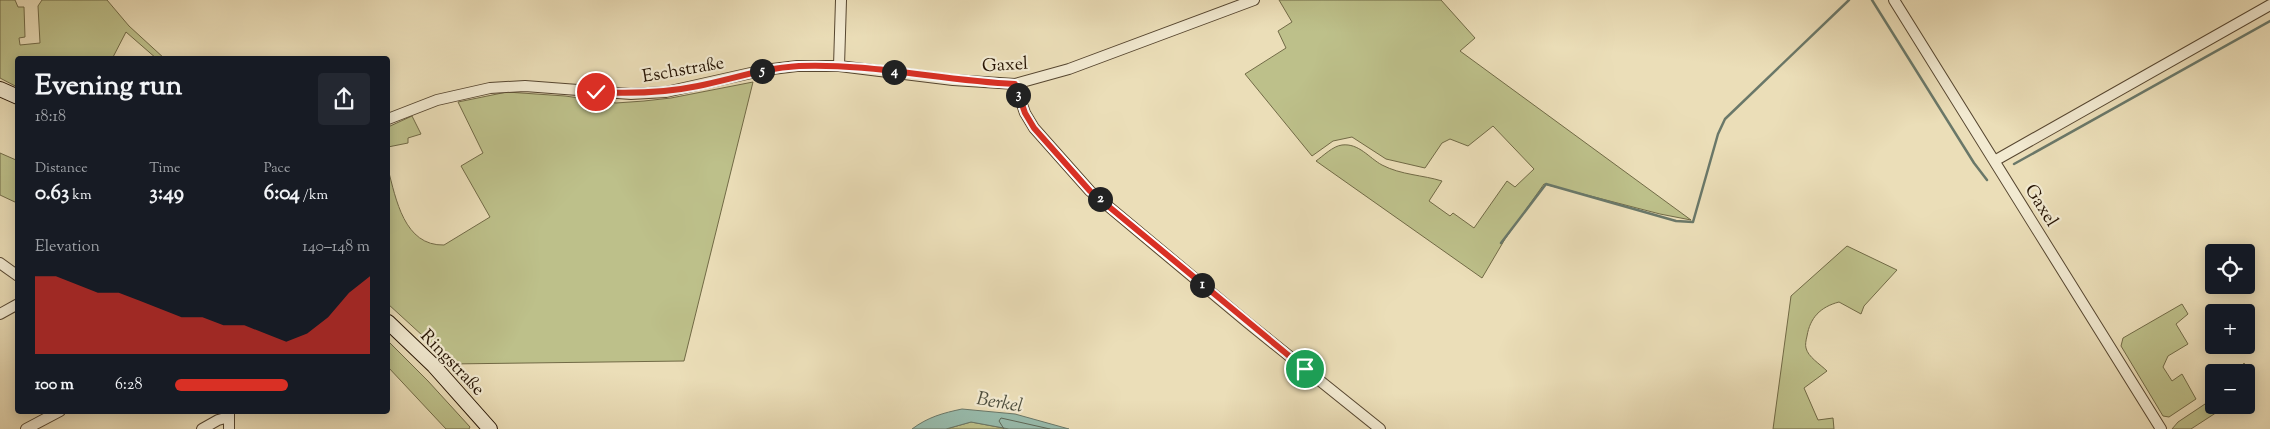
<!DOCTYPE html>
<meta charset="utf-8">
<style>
:root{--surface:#171b24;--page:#242831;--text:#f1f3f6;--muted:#9ea1a6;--accent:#d93025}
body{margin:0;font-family:"Sorts Mill Goudy",serif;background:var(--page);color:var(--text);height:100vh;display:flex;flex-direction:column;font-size:19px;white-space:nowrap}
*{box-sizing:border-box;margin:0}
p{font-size:16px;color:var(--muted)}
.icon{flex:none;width:28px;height:28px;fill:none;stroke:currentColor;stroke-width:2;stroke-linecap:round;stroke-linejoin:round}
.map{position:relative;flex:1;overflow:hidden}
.panel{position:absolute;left:15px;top:56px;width:375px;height:358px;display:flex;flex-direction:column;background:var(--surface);border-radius:5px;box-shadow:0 2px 12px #0003}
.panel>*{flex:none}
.tools{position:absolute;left:2205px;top:244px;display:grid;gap:10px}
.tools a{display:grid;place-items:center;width:50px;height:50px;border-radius:5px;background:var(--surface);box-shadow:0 2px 12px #0003;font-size:25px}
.pin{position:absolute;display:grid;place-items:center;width:42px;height:42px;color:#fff;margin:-21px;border:2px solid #fff;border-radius:50%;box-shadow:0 1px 5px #0007}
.km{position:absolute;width:25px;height:25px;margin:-12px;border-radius:50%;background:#222;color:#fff;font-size:14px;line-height:25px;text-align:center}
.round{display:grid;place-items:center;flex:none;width:52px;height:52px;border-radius:5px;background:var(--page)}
.head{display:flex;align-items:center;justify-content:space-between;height:85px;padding:0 20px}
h1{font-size:28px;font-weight:700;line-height:38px}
.stats{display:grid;grid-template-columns:repeat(3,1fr);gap:8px;height:85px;padding:5px 20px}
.stats div{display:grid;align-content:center}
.stats b{font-size:21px;font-weight:700}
.stats small{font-size:14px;font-weight:400}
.stats p{font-size:14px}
.chart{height:140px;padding:10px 20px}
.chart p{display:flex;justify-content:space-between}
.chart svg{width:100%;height:90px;margin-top:5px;fill:var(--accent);opacity:.7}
ul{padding:0 20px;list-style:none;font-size:16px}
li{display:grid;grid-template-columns:80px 60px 1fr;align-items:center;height:38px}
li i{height:12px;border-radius:6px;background:var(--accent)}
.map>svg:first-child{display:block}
.green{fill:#bdc08a;stroke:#716a46}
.water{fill:#98bcad;stroke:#6a7869}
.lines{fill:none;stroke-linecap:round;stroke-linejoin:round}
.shore{stroke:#5e6858;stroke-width:1}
.stream{stroke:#6a7869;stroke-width:2.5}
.street-casing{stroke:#564630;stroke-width:12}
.secondary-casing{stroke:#251303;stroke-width:16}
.street{stroke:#f2ead1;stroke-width:10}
.secondary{stroke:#f2ead1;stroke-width:14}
.route-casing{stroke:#fff;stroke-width:10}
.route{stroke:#d93025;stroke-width:6}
.labels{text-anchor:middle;stroke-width:4.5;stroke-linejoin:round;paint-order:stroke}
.street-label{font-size:18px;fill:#251303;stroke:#f2ead1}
.water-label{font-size:19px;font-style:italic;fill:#4d4e3e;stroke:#f2ead1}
</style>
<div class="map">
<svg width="2270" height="429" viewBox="0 0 2270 429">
<rect width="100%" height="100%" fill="#ebdeb8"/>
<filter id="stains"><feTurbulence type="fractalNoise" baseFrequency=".004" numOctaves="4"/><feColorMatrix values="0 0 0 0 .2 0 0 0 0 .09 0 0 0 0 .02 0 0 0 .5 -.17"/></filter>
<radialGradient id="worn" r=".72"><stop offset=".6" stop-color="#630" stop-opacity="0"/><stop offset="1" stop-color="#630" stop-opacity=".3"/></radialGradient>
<g class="green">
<polygon points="0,0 15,0 18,7 24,7 25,37 19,38 20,45 40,43 38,6 42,0 107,0 129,26 165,59 157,59 126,32 112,59 18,59 17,87 0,78"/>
<path d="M 1279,0 L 1441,0 L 1475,38 L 1460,51 L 1691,220 L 1660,214 L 1544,184 L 1505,239 L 1482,278 L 1316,161 C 1323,156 1333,146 1342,145 C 1359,143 1369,158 1382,165 C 1401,175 1423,175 1442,181 L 1429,201 L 1450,216 L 1453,213 L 1474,228 L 1507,181 L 1515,187 L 1534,169 L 1493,126 L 1468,146 L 1450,139 L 1442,143 L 1425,168 L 1386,159 L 1352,137 L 1333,141 L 1312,156 L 1245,74 L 1286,48 L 1278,31 L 1292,22 Z"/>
<path d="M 753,82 L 684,361 L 449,364 L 435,347 L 388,304 L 388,169 C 396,199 404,246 444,245 L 490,217 L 461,166 L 483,153 L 458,102 L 507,92 L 565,96 L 616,103 L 644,101 L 671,98 Z"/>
<polygon points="412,116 421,134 408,138 408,143 388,147 388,127"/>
<polygon points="0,153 16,160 17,164 17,203 0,195"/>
<path d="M 1847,246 L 1897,270 L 1864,306 L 1861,314 L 1839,302 C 1820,307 1810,318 1807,336 C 1806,340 1805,345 1806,348 C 1808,357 1820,364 1827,371 L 1804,388 L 1818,420 L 1833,418 L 1834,429 L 1773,429 L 1791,296 Z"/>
<polygon points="2182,304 2188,314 2176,324 2188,344 2168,356 2163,367 2172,381 2182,374 2196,399 2169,417 2163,416 2121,346 2123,338"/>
<polygon points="388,341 428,381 470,427 469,429 446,429 388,367"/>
<polygon points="2244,363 2253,379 2246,390 2246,372 2239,372"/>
<polygon points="2214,398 2214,405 2228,405 2191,429 2172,429 2178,422"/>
<polygon points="971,422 1009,429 946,429"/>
</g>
<path class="water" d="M 962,409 L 1015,414 L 1069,429 L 1009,429 L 971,422 L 946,429 L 912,429 C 928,417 943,413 962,409 Z"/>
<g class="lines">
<polyline class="shore" points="1004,429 999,421 1001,418 1050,429"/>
<g class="stream">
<polyline points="1872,0 1974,163 1987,180"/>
<polyline points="2014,164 2270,21"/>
<polyline points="1501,243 1546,184 1676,221 1693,222 1718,134 1725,119 1849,0"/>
</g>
<g class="street-casing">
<g id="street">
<polyline points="1894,0 2161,429"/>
<polyline points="839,66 841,0"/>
<polyline points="1015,84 1025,113 1034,128 1090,191 1248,323 1380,429"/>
<polyline points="388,119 437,100 490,88 525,86 631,94 666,92 764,70 797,66 839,66 953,80 1015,84 1069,69 1254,0"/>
<polyline points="1996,160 2270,5"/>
<polyline points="0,263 18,276"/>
<polyline points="0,314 18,304"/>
<polyline points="229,412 229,429"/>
<polyline points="26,429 60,411"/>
<polyline points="202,429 218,420 229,417"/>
</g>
</g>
<g class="secondary-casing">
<g id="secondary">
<polyline points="0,89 18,97"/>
<polyline points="388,322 434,366 490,429"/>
</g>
</g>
<use href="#street" class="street"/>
<use href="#secondary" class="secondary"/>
</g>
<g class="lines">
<g class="route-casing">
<path id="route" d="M 596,92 C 631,94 664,93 698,86 C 732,79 764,68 799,66 C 871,63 943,81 1015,84 L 1025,113 L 1034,128 L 1090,191 L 1305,369"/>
</g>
<use href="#route" class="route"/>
</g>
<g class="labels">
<g class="street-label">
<text transform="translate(1005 64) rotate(-3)" y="6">Gaxel</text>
<text transform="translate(683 69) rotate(-10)" y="6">Eschstraße</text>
<text transform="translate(2042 205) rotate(58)" y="6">Gaxel</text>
<text transform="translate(453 362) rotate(46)" y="6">Ringstraße</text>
</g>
<g class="water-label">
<text transform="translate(1000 401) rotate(10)" y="7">Berkel</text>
</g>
</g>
<rect width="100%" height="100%" filter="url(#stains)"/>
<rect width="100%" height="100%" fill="url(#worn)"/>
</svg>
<div class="tools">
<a><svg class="icon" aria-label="locate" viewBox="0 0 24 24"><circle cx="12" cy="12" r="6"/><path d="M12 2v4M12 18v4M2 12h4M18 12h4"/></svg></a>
<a>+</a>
<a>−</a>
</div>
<div class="pin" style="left:1305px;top:369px;background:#1e9e55"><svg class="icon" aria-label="arrive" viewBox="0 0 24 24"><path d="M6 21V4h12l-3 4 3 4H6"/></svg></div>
<div class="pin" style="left:596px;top:92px;background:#d93025"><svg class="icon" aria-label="check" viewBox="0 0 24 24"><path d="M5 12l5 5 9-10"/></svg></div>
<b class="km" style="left:1202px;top:285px">1</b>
<b class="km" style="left:1100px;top:199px">2</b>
<b class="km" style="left:1018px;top:95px">3</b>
<b class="km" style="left:894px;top:72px">4</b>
<b class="km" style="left:762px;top:71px">5</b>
<section class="panel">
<div class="head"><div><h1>Evening run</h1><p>18:18</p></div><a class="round"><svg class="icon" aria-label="share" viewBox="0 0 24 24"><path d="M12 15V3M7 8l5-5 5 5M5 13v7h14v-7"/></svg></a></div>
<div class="stats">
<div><p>Distance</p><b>0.63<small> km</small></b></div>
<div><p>Time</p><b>3:49</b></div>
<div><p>Pace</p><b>6:04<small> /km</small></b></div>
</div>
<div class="chart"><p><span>Elevation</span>140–148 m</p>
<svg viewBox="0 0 160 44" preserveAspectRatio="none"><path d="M0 44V6L10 6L20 10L30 14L40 14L50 18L60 22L70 26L80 26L90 30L100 30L110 34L120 38L130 34L140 26L150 14L160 6V44z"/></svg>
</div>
<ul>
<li><b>100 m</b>6:28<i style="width:58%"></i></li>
</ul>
</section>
</div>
